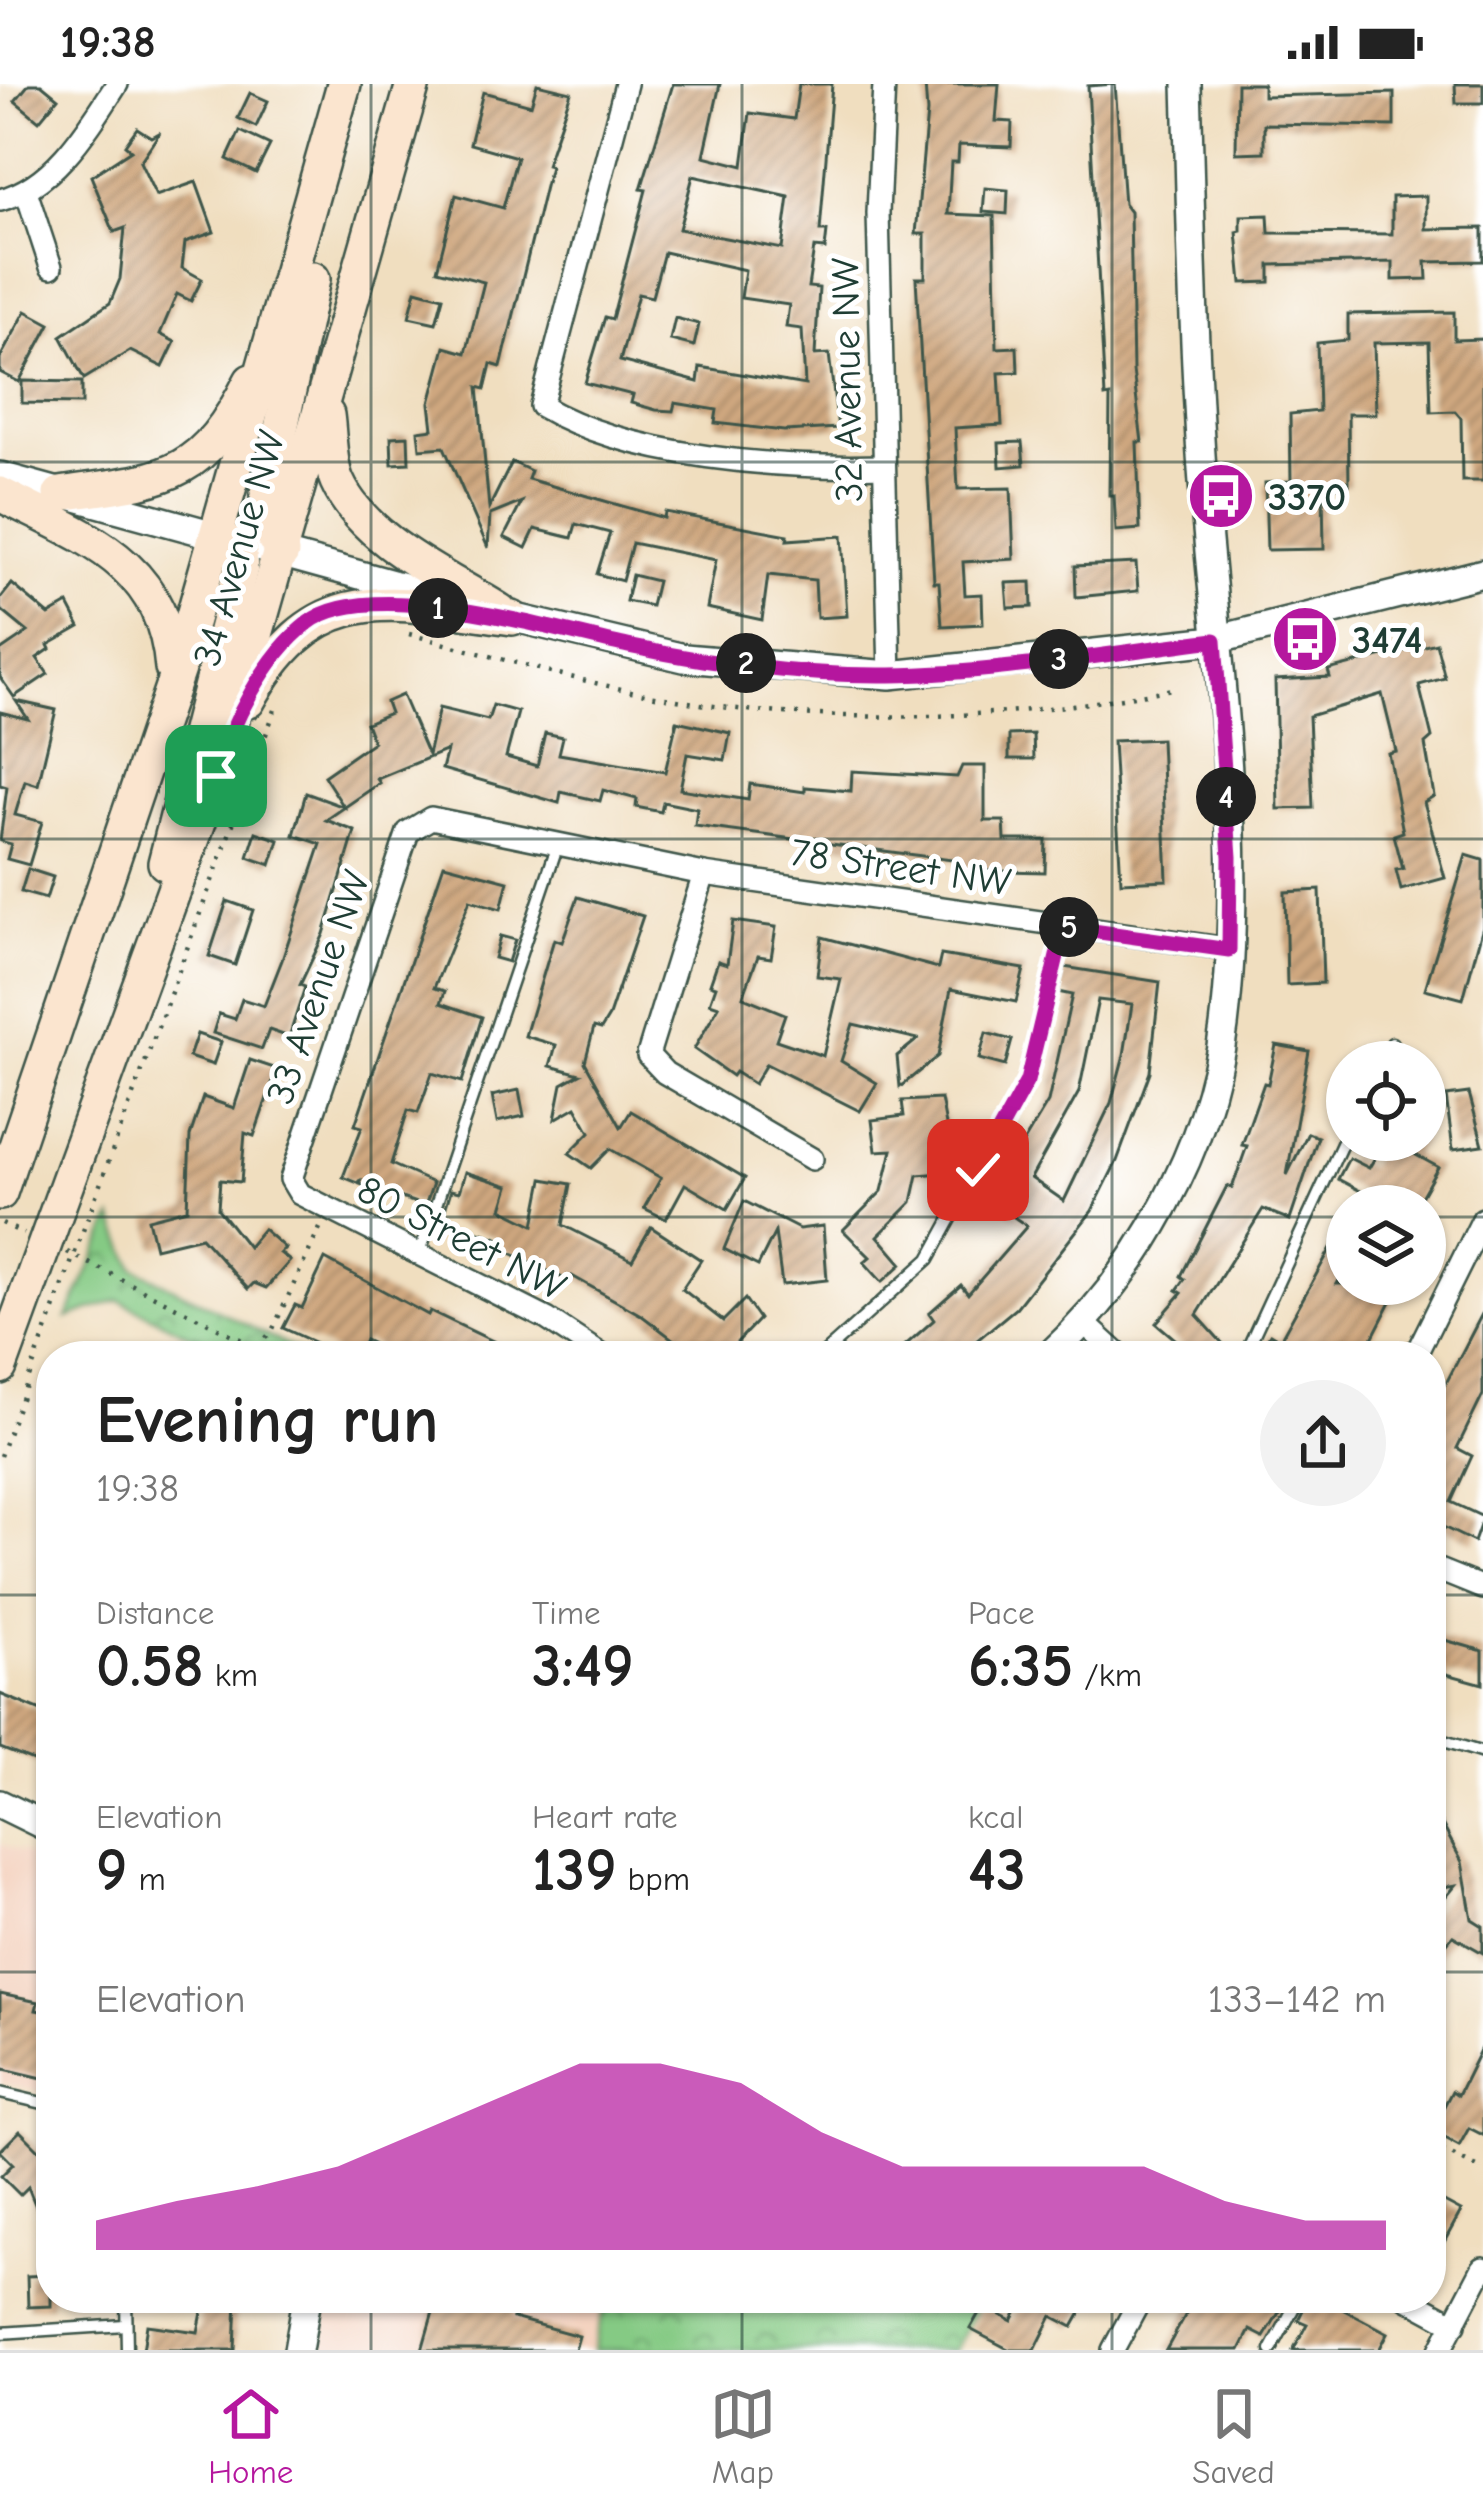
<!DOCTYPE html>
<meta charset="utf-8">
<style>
:root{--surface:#fff;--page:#f2f2f2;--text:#222;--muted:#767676;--line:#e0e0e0;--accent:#b5179e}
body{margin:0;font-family:"Comic Neue",sans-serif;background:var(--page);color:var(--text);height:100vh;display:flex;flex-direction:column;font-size:45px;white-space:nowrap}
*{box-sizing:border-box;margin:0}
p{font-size:39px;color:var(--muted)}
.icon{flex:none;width:66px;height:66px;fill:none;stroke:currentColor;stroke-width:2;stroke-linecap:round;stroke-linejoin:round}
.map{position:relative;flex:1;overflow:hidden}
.side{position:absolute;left:36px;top:1257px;width:1410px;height:972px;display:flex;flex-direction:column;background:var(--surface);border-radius:48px;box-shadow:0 3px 9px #0004}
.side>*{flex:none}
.tools{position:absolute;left:1326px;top:957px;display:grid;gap:24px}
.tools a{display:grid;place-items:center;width:120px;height:120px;border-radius:50%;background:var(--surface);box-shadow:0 3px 9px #0004;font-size:60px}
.pin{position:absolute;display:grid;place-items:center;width:102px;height:102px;color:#fff;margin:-51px;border-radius:24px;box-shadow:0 6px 18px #0006}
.km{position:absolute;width:60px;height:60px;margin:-30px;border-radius:50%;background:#222;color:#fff;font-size:33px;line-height:60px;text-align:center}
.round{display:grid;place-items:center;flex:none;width:126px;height:126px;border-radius:63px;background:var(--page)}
.head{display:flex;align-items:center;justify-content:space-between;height:204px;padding:0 60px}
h1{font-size:66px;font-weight:700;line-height:90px}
.stats{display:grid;grid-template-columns:repeat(3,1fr);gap:18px;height:204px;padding:12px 60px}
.stats div{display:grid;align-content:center}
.stats b{font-size:60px;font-weight:700}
.stats small{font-size:33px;font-weight:400}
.stats p{font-size:33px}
.chart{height:336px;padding:24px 60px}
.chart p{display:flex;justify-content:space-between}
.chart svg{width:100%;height:216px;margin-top:12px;fill:var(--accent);opacity:.7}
.status{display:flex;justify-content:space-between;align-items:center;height:84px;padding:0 60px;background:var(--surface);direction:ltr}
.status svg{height:33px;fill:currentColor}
.tabs{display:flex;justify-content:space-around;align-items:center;height:168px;border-top:3px solid var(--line);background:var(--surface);font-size:33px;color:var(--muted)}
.tabs a{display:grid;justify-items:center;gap:6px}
.tabs .active{color:var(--accent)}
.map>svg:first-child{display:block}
.built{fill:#f4d3c0}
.park{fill:url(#park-crowns);stroke:#52845c;stroke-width:3}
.building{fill:url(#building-hatch);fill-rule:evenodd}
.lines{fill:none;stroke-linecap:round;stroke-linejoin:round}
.service-casing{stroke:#3e5549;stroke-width:15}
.minor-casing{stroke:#3e5549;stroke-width:26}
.tertiary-casing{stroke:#3e5549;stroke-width:32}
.secondary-casing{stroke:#3e5549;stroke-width:38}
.path{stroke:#3e5549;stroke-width:4.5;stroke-dasharray:3 9;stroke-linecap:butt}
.service{stroke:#fff;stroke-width:10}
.minor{stroke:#fff;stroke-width:21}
.tertiary{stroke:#fff;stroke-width:27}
.secondary{stroke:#fbe5cf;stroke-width:33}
.route-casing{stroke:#fff;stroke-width:24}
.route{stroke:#b5179e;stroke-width:15}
.grid{fill:none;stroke:#1f3d34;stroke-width:3;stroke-opacity:0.55}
.labels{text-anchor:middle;stroke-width:10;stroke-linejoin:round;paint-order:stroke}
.street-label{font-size:39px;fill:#1f3d34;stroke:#fff}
.poi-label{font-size:39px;font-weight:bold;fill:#1f3d34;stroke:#fff;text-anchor:start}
</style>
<div class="status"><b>19:38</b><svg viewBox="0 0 49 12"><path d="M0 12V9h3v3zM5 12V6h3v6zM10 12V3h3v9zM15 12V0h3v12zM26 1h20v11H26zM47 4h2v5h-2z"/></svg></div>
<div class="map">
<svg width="1483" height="2266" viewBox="0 0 1483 2266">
<defs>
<pattern id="park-crowns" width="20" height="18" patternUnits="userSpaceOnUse" patternTransform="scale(3)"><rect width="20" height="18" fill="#85ca84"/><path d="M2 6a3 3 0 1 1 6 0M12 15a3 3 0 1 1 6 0" fill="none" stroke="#6ca56d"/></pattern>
<pattern id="building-hatch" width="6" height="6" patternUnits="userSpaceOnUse" patternTransform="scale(3)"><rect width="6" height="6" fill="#cfa77f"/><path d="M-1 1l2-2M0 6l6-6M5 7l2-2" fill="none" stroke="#a78969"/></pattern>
</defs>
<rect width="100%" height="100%" fill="#fff"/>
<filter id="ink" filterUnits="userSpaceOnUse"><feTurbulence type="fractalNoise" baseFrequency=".00833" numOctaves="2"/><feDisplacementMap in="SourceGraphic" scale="24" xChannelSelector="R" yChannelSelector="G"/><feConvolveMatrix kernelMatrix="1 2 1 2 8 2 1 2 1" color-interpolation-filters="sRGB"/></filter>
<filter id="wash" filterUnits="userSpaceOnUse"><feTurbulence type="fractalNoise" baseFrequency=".004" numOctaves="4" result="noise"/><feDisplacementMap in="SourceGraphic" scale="48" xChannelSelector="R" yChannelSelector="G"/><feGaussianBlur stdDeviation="2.7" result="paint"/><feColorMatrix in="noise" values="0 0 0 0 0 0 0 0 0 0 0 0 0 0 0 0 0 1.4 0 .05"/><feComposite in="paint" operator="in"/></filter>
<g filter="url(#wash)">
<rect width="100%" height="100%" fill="#f0debf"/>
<g class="built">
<polygon points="0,1760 51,1779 51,2010 0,1999"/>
<polygon points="322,2214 607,2214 593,2266 316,2266"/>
</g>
<g class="park">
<polygon points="113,1134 134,1184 308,1272 231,1272 119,1216 67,1234"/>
<polygon points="607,2214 982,2214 955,2266 593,2266"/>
</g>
<g id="blocks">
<g class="building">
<polygon points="29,0 41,0 58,14 39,37 15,17"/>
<polygon points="537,0 571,8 546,81 550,82 501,283 491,280 485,305 478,303 489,424 512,378 531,387 528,395 664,434 665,428 788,451 787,456 842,452 847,532 817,534 815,496 768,491 762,536 707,524 716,476 632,459 622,497 597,490 610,449 576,440 572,454 535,445 526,464 504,453 522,418 490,431 488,464 444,363 420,365 418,347 433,345 430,319 445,263 466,269 484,198 437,186 456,111 503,124 517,73 470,60 483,8 531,21"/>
<path d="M 673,0 L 720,0 L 704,72 L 743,82 L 750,29 L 794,35 L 799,0 L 832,0 L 820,147 L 827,147 L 825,165 L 814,164 L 808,203 L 819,204 L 815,271 L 829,270 L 838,344 L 784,347 L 715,339 L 717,326 L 675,319 L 673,327 L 656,326 L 631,319 L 633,311 L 585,299 L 605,233 L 612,235 L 646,106 L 641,105 ZM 693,92 L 789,113 L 782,165 L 679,145 ZM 664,168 L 745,186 L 741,214 L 789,221 L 786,243 L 802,245 L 805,301 L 700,283 L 698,298 L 620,277 L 638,210 L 652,213 Z"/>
<polygon points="925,0 999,0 996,37 1012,38 1011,63 959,61 958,78 951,78 948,130 994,132 997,264 1017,263 1018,288 999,289 1002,341 955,344 958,405 1011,404 1014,475 963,478 965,511 982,510 983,540 942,542 939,498 934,498 916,194 925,194 925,150 916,150 927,28"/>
<polygon points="1115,0 1124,120 1130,128 1133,287 1142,358 1137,358 1140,445 1116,447 1114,411 1109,411 1110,312 1105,313 1088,2"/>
<polygon points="1237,0 1263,0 1263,12 1394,9 1394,42 1264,40 1264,68 1236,69"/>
<polygon points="1455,0 1483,0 1483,19 1456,19"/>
<polygon points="250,9 268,17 256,43 238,34"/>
<polygon points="137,44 151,53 160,48 140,78 156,112 196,98 214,148 185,158 182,184 202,195 191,217 177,210 160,250 175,258 163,283 130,267 84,295 61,252 110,219 120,195 125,144 114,148 91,92 131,66 125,61"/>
<polygon points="240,47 270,61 256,89 227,75"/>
<polygon points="985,104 1008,106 1007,130 983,128"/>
<polygon points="1426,112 1426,145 1483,144 1483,177 1426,178 1427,195 1393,196 1393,178 1270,181 1270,198 1242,199 1237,148 1241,147 1241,132 1268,131 1269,149 1392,150 1392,113"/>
<polygon points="416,206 443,213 436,239 409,233"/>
<polygon points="26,227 50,240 19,298 0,288 0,274"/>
<polygon points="1454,228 1454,256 1483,255 1483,397 1462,397 1461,334 1455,327 1431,328 1429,258 1374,259 1376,330 1348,330 1349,401 1323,405 1324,465 1267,466 1265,399 1291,397 1290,330 1319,327 1317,259 1348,256 1348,230"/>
<polygon points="675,234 699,240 694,262 670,256"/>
<polygon points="22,297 82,298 82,320 22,319"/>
<polygon points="408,352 409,379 392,380 391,353"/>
<polygon points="1022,358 1024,381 1000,383 999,359"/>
<polygon points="1136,479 1138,507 1076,513 1075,482"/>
<polygon points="632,491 657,497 651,522 626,517"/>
<polygon points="1031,498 1032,523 1008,524 1006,499"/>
<polygon points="12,500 49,531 68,520 80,543 48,561 50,565 37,574 48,590 14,613 0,593 0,567 28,548 0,525 0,515"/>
<polygon points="1436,559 1445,594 1419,601 1432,654 1425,660 1434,712 1424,718 1445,794 1401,806 1396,786 1403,785 1394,751 1403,748 1388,669 1396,667 1382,610 1309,632 1313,724 1278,725 1275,596 1330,593 1328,586"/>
<polygon points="402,611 428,671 439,624 488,636 493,621 518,628 506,673 537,682 545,649 563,653 559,670 665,688 677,637 730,649 725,676 687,670 680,705 748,716 750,700 805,708 805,703 851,707 852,687 957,693 962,682 985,682 985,737 1004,737 1005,756 1046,756 1045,788 960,786 960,777 695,742 697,725 663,718 661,728 636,723 637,715 603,706 600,717 561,708 559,719 442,685 447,666 377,695 380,699 326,736 355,747 324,850 300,901 305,903 289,953 269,946 262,965 213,949 219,930 235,935 242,915 264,922 282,876 321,760 294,751 306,709 344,723 324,692 373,658 366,639 390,629 386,618"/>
<polygon points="16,617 56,626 38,701 25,697 15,731 42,738 29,781 7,775 11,760 0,757 7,703 0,701 0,628 28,635"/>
<polygon points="1033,650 1034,675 1009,675 1009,651"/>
<polygon points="1161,655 1167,796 1121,798 1113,657"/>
<polygon points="256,748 279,756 271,781 248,773"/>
<polygon points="1466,771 1483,776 1483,842 1463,915 1425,905"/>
<polygon points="444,780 508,797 501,825 470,816 434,904 445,907 441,919 482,933 462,998 432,989 418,1029 408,1026 391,1080 433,1099 425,1122 360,1100 362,1095 358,1099 343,1093 362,1043 355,1041"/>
<polygon points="28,785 53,793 46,815 21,808"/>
<polygon points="1320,806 1323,899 1287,901 1285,808"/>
<polygon points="578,813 643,832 609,932 601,945 594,943 585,978 621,1043 631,1027 745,1094 727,1125 685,1100 666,1135 644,1124 661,1094 610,1065 591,1084 569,1069 590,1048 576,1023 555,1035 562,1000 580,990 550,982 556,961 525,952 554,855 562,858"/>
<polygon points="227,817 253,826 235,881 209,872"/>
<polygon points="733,837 776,843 771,874 758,872 743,913 785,930 776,956 823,972 841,895 817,892 822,853 938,884 941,871 1024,885 1016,918 951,905 938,972 900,1003 897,972 918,955 853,940 841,977 877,999 860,1027 766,980 754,1000 735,988 732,992 694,965 719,922 710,919 716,902 710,900 718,877 727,880"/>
<polygon points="500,852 515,856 508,878 494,874"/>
<path d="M 1064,883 L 1160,898 L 1150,988 L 1117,1077 L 1092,1127 L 1016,1224 L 958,1272 L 893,1272 L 934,1236 L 929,1229 L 961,1201 L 968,1210 L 1027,1142 L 989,1116 L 1048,1018 L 1072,911 L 1058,908 ZM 1098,916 L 1132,920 L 1124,971 L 1111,1019 L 1064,1117 L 1031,1094 L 1079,1008 Z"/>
<polygon points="986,949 1012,956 1005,982 979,975"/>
<polygon points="197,950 221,958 213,981 189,973"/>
<polygon points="1276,961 1309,967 1287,1091 1308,1049 1318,1053 1290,1136 1263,1125 1197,1231 1234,1272 1195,1272 1156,1239 1182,1209 1177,1206 1185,1195 1181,1192 1227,1102 1232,1104 1247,1062 1242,1061 1264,999 1268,1000"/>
<polygon points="250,976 277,985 254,1052 245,1049 241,1098 220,1096 218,1125 248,1163 263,1145 285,1164 280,1169 290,1177 266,1204 254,1199 248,1205 201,1153 155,1164 148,1135 187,1125 190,1052 203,1013 234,1024"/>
<polygon points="519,1006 524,1032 497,1038 492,1012"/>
<polygon points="1469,1009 1483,1061 1453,1065 1446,1012"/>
<polygon points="941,1015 955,1088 918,1091 912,1118 878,1152 902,1180 882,1198 864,1178 870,1173 843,1146 882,1107 892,1066 876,1067 872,1036 904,1032 902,1017"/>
<polygon points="1385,1056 1422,1056 1414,1070 1438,1083 1416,1122 1374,1122 1377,1116 1338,1095 1349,1074 1369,1084"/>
<polygon points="465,1088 509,1102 502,1125 534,1141 543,1095 571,1100 563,1141 632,1176 651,1143 701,1176 682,1205 723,1237 745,1215 759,1235 724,1272 695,1272 641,1231 572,1192 569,1197 494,1161 498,1154 446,1137 444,1129 451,1106 459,1108"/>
<polygon points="744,1117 799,1145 823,1142 827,1196 782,1201 775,1148 758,1182 724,1165"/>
<polygon points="1347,1135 1347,1181 1337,1200 1400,1200 1363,1272 1324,1272 1296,1258 1292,1264 1305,1272 1257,1272 1270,1250 1280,1256"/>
<polygon points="325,1175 428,1231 430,1227 524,1272 398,1272 365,1256 357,1272 345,1272 283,1244 295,1221 302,1224"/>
<polygon points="1483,1228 1483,1311 1457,1364 1472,1372 1451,1418 1483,1433 1474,1458 1431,1437 1431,1328"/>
<polygon points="1431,1552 1483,1567 1483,1600 1447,1590 1434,1628"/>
<polygon points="0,1610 51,1631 51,1684 0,1664"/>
<polygon points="1431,1719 1462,1778 1472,1835 1483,1842 1483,1869 1453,1852 1431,1878 1431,1831 1456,1801 1431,1805"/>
<polygon points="0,1910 38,1918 36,1926 51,1929 51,1996 0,1984"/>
<polygon points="1483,1960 1483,2051 1469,2044 1459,2062 1431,2047 1452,2007 1458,2011"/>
<polygon points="20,2047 51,2078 51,2160 28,2103 20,2111 1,2092 13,2080 0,2067"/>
<polygon points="1431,2111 1461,2127 1431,2182"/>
<polygon points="51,2191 51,2222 28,2223 27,2192"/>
<polygon points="205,2214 237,2214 235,2266 143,2266 147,2241 198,2248"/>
<polygon points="437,2214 518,2214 513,2234 579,2252 575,2266 422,2266"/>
<polygon points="1024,2214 1075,2214 1086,2220 1073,2243 1052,2232 1035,2266 1010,2266 970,2245 983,2222 1012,2237"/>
<polygon points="1195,2214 1288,2214 1264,2253 1250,2246 1240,2266 1166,2266"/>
<polygon points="1309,2214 1321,2214 1388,2249 1379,2266 1293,2266 1307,2240 1298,2236"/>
</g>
</g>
</g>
<g filter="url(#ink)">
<use href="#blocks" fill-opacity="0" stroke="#3e5549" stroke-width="3"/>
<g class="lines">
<g class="service-casing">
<g id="service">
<polyline points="1383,978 1392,959"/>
<polyline points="419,1171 557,763"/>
<polyline points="821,1272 929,1175 1027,997 1064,843"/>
<polyline points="1244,1272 1347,1049"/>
<polyline points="1431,1653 1483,1669"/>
<polyline points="0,2009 51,2021"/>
<polyline points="126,2214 127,2266"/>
<polyline points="0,2249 125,2241"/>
<polyline points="1271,2266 1299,2214"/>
</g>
</g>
<g class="minor-casing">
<g id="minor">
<path d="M 626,0 L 541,322 C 629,374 782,385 883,382"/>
<polyline points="884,0 878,129 890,591"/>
<polyline points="27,110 51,183"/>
<path d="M 0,116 C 53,103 88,45 117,0"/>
<polyline points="704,790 648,971 665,989 812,1075"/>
<polyline points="1084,1239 1120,1272"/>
<polyline points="603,1272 547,1235 300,1110 291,1095 408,748 431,734 704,790 1229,865"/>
<polyline points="1415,1272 1483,1135"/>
<polyline points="1431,1483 1483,1504"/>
<polyline points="1407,2214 1455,2240"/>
<polyline points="1113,2266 1141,2214"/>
<polyline points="1440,2266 1483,2184"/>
</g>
</g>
<g class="tertiary-casing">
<g id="tertiary">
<polyline points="0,392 447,515"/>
<polyline points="495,529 684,574 890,591 1215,556 1483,489"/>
<path d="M 1049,1272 C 1138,1190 1209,1063 1224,942 C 1246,764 1217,576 1203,399 C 1193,266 1191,133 1187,0"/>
<polyline points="0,1720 51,1745"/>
<polyline points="298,2266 307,2214"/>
</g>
</g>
<g class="secondary-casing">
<g id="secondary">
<path d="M 327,331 C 330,352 329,378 337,397 C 364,458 447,493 500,527"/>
<path d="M 0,410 C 84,453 163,477 172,584"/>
<path d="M 60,410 C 163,395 200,398 251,297"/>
<polyline points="282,469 268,444 267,410 313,195"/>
<path d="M 248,617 C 316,492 391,518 512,534"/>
<polyline points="165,779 241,484 240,468 220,451"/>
<polyline points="0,1109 178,585 344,0"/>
<polyline points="0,1283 216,691 413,0"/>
</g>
</g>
<g class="path">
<path d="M 409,550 C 522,580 639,616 757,627 C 898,639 1038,632 1177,604"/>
<polyline points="2,1139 24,1150"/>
<polyline points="67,1168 274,1272"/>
<polyline points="250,1272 272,1247 320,1144"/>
<polyline points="0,1372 275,626"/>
<polyline points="1431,2060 1483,2086"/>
</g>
<use href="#service" class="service"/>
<use href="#minor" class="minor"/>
<use href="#tertiary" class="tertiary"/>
<use href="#secondary" class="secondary"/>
</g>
</g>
<g class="lines" filter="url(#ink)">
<g class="route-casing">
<path id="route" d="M 216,692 C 231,639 265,572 308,539 C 370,490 557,547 628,562 C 712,580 805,592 890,591 C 998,590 1109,569 1215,556 L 1230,773 L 1229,866 L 1064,843 L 1027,997 L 978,1086"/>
</g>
<use href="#route" class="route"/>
</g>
<path class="grid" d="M 371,0 L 371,1272M 742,0 L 742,1272M 1112,0 L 1112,1272M 0,378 L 1483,378M 0,755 L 1483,755M 0,1133 L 1347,1133M 1425,1133 L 1483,1133M 0,1511 L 51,1511M 1431,1511 L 1483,1511M 0,1888 L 51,1888M 1431,1888 L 1483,1888M 371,2214 L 371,2266M 742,2214 L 742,2266M 1112,2214 L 1112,2266"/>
<defs>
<g id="bus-disc" transform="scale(3.45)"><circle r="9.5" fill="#b5179e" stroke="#fff"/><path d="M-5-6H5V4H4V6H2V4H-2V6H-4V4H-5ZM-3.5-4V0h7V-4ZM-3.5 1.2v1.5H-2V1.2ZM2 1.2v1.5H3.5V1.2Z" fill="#fff"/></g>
</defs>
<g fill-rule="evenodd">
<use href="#bus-disc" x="1221" y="412"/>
<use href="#bus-disc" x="1305" y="555"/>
</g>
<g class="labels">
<g class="street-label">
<text transform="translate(846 296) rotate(-91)" y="14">32 Avenue NW</text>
<text transform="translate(238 464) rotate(-74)" y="14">34 Avenue NW</text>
<text transform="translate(901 782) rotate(8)" y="14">78 Street NW</text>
<text transform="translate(317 903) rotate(-71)" y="14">33 Avenue NW</text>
<text transform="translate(462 1153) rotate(27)" y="14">80 Street NW</text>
</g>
<g class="poi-label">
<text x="1268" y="426">3370</text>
<text x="1352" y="569">3474</text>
</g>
</g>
</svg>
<div class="tools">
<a><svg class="icon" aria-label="locate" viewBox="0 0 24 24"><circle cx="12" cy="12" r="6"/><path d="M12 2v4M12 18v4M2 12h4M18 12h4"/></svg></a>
<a><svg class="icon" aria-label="layers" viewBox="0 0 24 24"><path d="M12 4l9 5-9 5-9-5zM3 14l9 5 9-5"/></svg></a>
</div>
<div class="pin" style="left:216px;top:692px;background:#1e9e55"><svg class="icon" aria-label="arrive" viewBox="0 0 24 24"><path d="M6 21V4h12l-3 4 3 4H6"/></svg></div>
<div class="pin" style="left:978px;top:1086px;background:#d93025"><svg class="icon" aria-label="check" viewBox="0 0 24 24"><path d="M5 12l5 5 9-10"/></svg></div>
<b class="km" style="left:438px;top:524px">1</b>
<b class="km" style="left:746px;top:579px">2</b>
<b class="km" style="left:1059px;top:575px">3</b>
<b class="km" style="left:1226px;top:713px">4</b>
<b class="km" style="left:1069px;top:843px">5</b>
<section class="side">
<div class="head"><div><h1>Evening run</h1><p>19:38</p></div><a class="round"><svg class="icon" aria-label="share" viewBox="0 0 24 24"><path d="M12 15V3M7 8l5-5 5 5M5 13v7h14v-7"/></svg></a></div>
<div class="stats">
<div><p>Distance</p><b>0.58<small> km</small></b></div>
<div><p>Time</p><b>3:49</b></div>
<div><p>Pace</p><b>6:35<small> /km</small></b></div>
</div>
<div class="stats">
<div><p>Elevation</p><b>9<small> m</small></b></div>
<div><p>Heart rate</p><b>139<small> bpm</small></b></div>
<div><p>kcal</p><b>43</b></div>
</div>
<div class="chart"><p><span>Elevation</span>133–142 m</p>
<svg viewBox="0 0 160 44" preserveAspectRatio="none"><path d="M0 44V38L10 34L20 31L30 27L40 20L50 13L60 6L70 6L80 10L90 20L100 27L110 27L120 27L130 27L140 34L150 38L160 38V44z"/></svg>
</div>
</section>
</div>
<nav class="tabs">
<a class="active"><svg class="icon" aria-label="home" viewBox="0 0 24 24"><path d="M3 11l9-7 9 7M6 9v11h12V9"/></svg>Home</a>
<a><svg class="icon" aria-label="map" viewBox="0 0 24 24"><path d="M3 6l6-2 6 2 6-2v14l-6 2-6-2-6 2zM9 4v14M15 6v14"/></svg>Map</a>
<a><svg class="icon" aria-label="saved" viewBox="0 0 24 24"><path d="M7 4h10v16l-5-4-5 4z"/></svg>Saved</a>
</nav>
